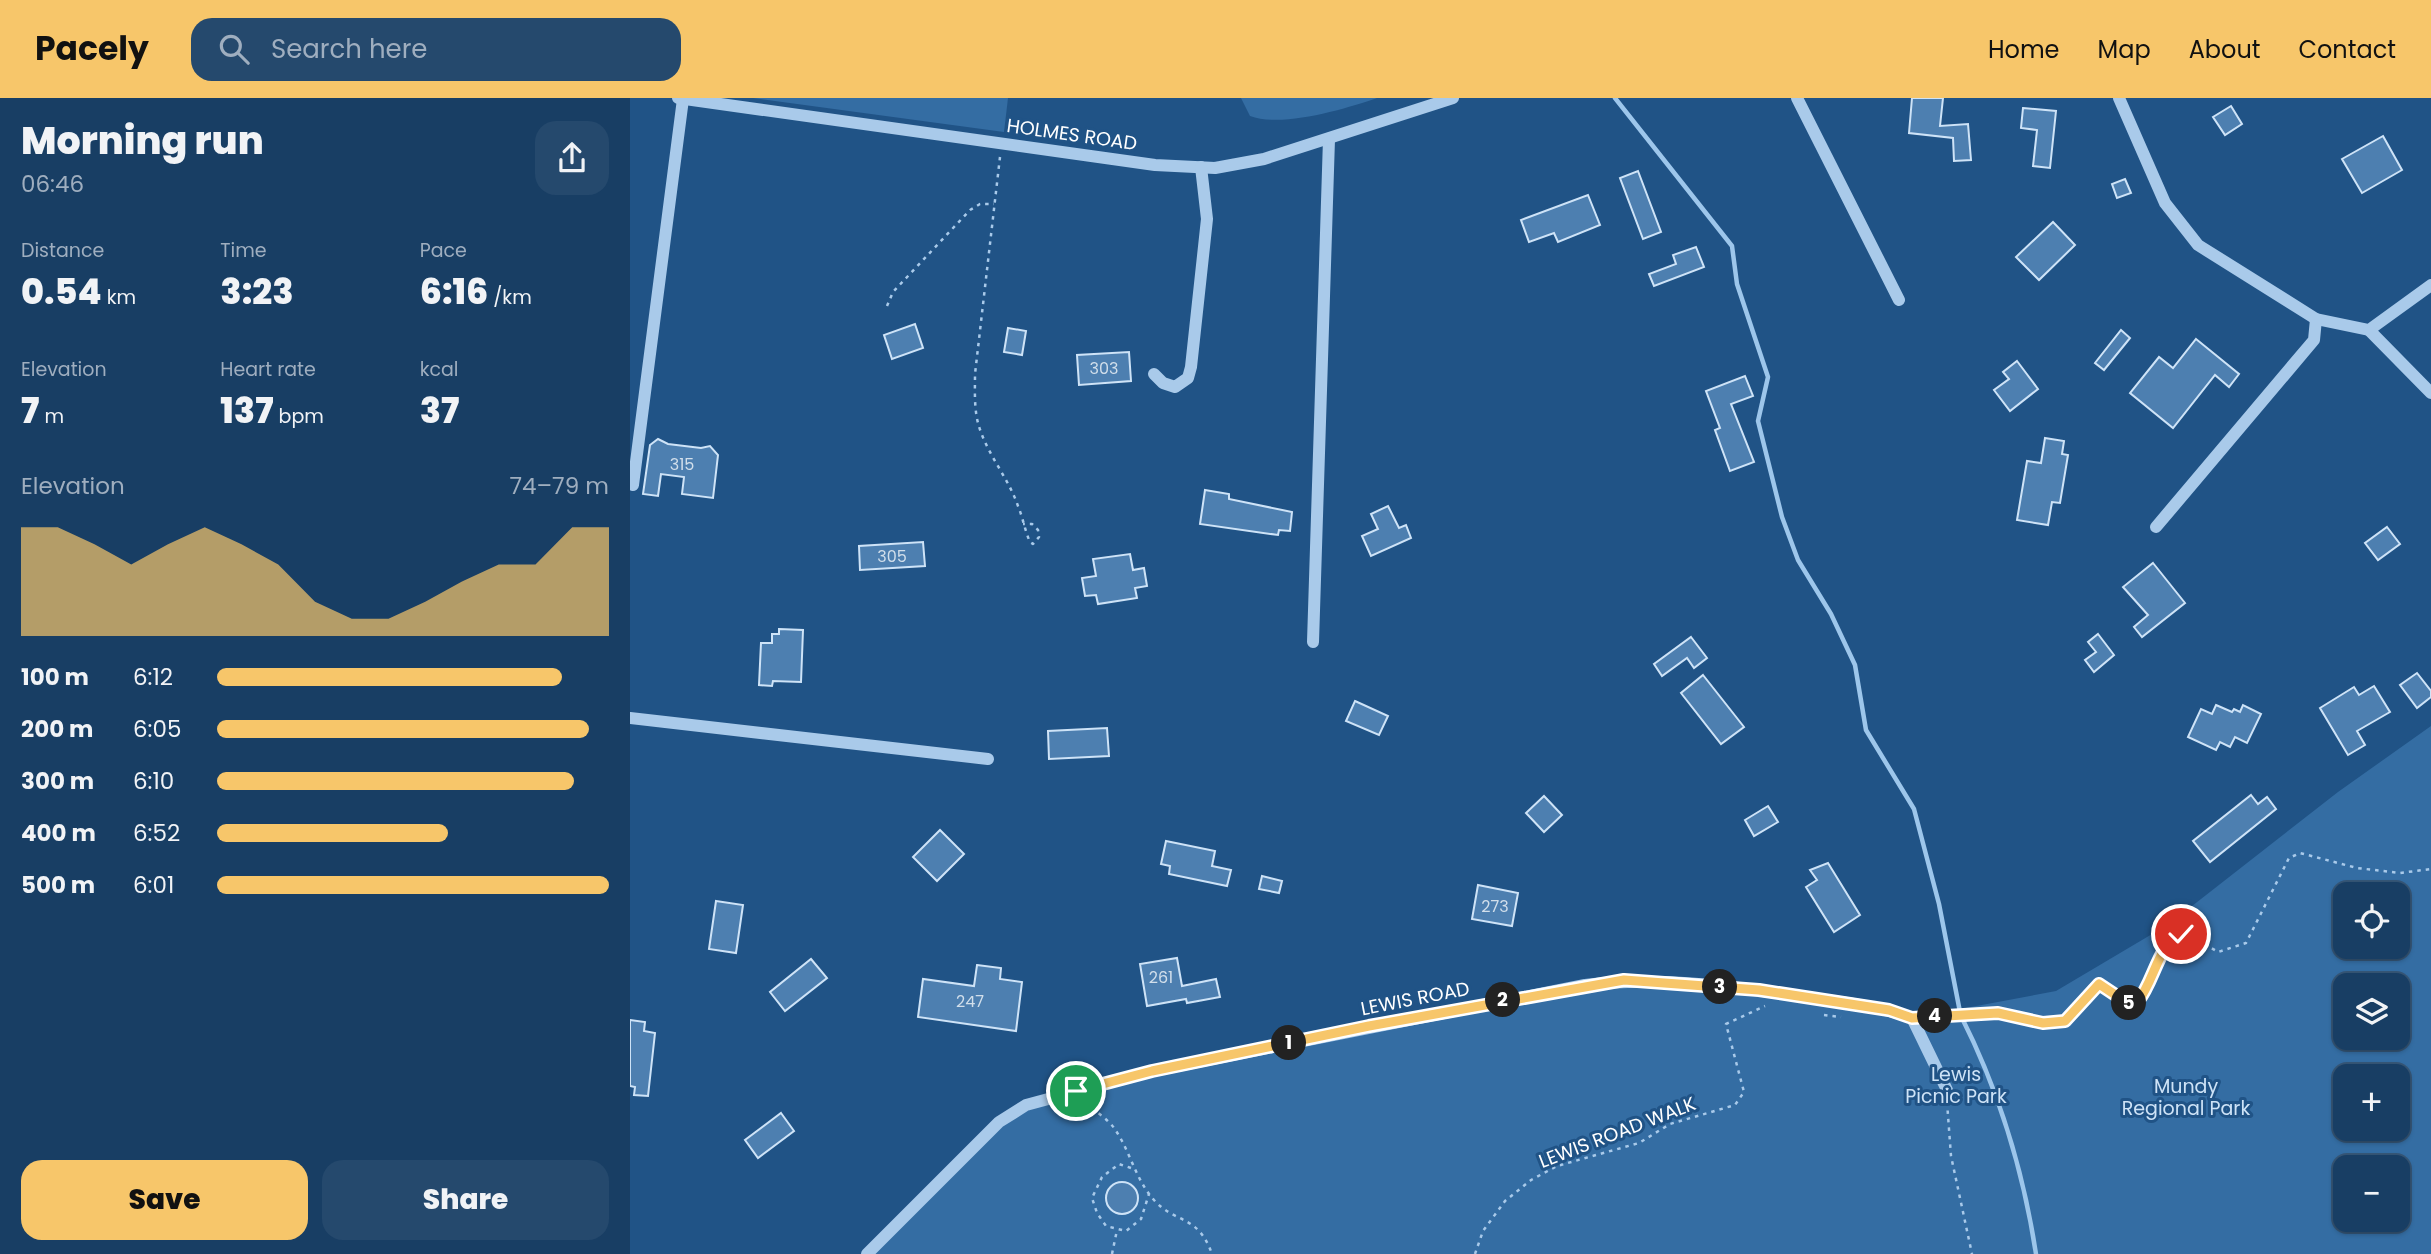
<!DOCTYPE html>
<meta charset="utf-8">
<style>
:root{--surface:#183e64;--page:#25496d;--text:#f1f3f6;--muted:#9faebf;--line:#365778;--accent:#f7c66a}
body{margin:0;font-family:Poppins,sans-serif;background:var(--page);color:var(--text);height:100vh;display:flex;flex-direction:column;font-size:26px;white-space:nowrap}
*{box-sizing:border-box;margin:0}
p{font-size:23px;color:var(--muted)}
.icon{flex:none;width:38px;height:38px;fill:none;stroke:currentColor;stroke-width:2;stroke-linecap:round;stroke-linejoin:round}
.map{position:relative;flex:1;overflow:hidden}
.details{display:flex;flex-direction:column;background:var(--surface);width:630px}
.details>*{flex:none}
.buttons{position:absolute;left:1703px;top:784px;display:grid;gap:14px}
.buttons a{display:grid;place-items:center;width:77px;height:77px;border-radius:14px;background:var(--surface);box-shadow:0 2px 5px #0004,0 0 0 2px var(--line);font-size:35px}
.pin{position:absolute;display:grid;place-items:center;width:60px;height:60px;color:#fff;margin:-30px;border:4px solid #fff;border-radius:50%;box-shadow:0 2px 7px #0007}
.km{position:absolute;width:35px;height:35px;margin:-18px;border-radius:50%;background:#222;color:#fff;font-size:19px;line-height:35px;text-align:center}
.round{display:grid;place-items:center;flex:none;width:74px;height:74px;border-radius:21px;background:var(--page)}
.overview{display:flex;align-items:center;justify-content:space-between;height:119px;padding:0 21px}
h1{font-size:38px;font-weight:800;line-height:52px}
.stats{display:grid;grid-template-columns:repeat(3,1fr);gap:10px;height:119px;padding:7px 21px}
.stats div{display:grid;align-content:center}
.stats b{font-size:35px;font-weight:800}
.stats small{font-size:19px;font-weight:400}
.stats p{font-size:19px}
.chart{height:196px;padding:14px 21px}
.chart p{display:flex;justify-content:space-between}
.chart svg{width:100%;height:126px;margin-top:7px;fill:var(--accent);opacity:.7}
.cta{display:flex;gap:14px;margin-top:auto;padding:14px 21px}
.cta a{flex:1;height:80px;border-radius:21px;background:var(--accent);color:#111;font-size:28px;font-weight:800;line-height:80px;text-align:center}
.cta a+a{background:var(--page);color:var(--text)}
ul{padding:0 21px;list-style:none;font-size:23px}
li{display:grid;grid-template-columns:112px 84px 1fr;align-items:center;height:52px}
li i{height:18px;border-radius:9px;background:var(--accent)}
header{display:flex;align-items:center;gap:42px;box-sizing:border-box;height:98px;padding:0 35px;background:var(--accent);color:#111}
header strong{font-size:33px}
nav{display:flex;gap:38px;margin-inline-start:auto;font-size:24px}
.search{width:490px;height:63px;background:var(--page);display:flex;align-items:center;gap:18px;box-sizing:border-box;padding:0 24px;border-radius:21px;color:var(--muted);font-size:26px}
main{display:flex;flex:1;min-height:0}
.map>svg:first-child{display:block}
.green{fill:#346da3;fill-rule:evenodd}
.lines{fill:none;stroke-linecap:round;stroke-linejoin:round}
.stream{stroke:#9dc6eb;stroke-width:4.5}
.building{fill:#4d7fb0;stroke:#cee3f7;stroke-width:2}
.path{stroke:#a9caea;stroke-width:2.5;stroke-dasharray:3.5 5;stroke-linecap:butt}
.minor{stroke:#a9caea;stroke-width:12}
.route-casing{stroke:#fff;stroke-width:14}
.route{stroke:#f7c66a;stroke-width:9}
.labels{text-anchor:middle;stroke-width:6;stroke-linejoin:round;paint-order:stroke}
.number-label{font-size:16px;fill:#d2dfeb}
.street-label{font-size:19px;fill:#fff;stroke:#205386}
.park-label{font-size:19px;fill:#cee3f7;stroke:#205386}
</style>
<header>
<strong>Pacely</strong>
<div class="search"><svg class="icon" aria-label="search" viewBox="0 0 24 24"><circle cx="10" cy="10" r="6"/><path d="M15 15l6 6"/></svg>Search here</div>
<nav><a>Home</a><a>Map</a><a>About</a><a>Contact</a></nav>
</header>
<main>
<section class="details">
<div class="overview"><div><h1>Morning run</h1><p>06:46</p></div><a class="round"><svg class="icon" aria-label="share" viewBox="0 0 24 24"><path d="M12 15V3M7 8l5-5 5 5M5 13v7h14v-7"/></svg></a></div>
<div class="stats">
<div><p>Distance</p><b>0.54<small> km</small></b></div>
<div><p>Time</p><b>3:23</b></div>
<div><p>Pace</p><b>6:16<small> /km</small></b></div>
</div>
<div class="stats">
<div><p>Elevation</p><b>7<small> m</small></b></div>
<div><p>Heart rate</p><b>137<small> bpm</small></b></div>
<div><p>kcal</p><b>37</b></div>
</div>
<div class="chart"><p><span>Elevation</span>74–79 m</p>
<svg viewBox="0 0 160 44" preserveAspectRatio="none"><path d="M0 44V6L10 6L20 12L30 19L40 12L50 6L60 12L70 19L80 32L90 38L100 38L110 32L120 25L130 19L140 19L150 6L160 6V44z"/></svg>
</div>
<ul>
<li><b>100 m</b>6:12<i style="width:88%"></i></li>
<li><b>200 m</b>6:05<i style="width:95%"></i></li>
<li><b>300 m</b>6:10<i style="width:91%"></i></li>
<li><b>400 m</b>6:52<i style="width:59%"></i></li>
<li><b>500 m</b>6:01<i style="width:100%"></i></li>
</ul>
<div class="cta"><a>Save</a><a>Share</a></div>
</section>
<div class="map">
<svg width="1801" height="1156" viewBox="0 0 1801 1156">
<rect width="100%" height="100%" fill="#205386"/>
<g class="green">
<polygon points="123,0 378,0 374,34"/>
<path d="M 611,0 L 747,0 C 715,11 652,30 620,18 Z"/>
<path d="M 1801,628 L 1801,1156 L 231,1156 L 369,1024 L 446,993 L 994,882 L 1129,892 L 1282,920 L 1426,893 L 1539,826 L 1708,694 ZM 1715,796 L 1768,796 L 1768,849 L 1715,849 ZM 1715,887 L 1768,887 L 1768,940 L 1715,940 ZM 1715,978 L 1768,978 L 1768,1031 L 1715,1031 ZM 1715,1069 L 1768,1069 L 1768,1122 L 1715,1122 Z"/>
</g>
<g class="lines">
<g class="stream">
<polyline points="985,0 1102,148 1107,186 1138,279 1128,323 1152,419 1168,462 1201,516 1225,567 1236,632 1284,711 1309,806 1330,914"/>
<path d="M 1331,918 C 1370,995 1393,1071 1406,1156"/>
</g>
</g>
<g class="building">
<polygon points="1282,0 1313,0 1310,28 1338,26 1341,62 1324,63 1323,40 1279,35"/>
<polygon points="1601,8 1612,26 1595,37 1583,19"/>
<polygon points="1393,10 1426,13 1420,70 1403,68 1407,32 1391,30"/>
<polygon points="1753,38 1772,72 1732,95 1712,61"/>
<polygon points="1008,73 1031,134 1013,141 990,80"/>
<polygon points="1495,81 1501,95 1487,100 1482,86"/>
<polygon points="958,97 970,127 928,144 924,135 899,144 891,122"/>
<polygon points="1423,124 1445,147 1409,182 1386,159"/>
<polygon points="1066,149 1074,169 1024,188 1019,176 1046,166 1043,157"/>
<polygon points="285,226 293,250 262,261 254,237"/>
<polygon points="378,230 396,233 392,257 374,254"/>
<polygon points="1491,232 1500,240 1474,272 1465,265"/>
<polygon points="1566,241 1609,276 1599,289 1585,277 1543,330 1500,295 1529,259 1543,270"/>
<polygon points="499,254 501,283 449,287 447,257"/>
<polygon points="1387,263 1408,291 1380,313 1364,292 1379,281 1373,274"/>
<polygon points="1115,278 1123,298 1101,306 1124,364 1100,373 1085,332 1090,330 1076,293"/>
<polygon points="1415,340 1434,343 1432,356 1438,357 1430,405 1422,404 1418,427 1387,422 1397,363 1411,365"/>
<polygon points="28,341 38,346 71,350 80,348 88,357 83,400 52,396 54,379 31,376 28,398 13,396 20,347"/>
<polygon points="575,392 599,396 599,401 662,414 660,433 649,432 648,437 570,426"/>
<polygon points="758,408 769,430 776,427 781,440 741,458 732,438 748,431 741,416"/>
<polygon points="1757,429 1770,446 1748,462 1735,445"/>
<polygon points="293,444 295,468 230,472 229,448"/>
<polygon points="500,456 503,472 514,470 517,488 505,490 507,500 468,506 466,497 455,498 452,480 466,478 463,461"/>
<polygon points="1523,465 1555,505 1512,539 1504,529 1518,517 1493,489"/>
<polygon points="149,531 173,532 171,584 143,583 142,588 129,587 131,545 142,545 142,536 149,536"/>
<polygon points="1468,536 1484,557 1464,574 1455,562 1466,554 1458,544"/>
<polygon points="1061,539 1077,560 1064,570 1057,560 1032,578 1024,566"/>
<polygon points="1787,575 1801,593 1801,599 1787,610 1770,587"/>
<polygon points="1073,577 1114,629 1091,646 1051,595"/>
<polygon points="1744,588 1760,614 1727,633 1735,647 1718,657 1690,610 1724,589 1729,597"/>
<polygon points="725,603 758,618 749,637 716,623"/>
<polygon points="1586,607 1602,614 1604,611 1610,614 1613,607 1631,616 1617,645 1605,639 1600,649 1590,644 1586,652 1558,639 1571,611 1582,616"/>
<polygon points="477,630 479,658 419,661 418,633"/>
<polygon points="1621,697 1628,706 1637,699 1646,711 1580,764 1563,743"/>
<polygon points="914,698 932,717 914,734 896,715"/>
<polygon points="1138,708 1148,724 1124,738 1115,722"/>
<polygon points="310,732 334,756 307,783 283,759"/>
<polygon points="536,743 585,753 582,768 601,772 597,788 539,776 540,768 531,766"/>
<polygon points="1198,765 1230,817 1204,834 1176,789 1187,782 1180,772"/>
<polygon points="632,778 652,783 649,795 629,791"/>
<polygon points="848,787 888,795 882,828 842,821"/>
<polygon points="86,803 113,807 106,855 79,851"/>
<polygon points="547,860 552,888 586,881 590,899 557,905 556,901 517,908 510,866"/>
<polygon points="181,861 197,880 155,913 140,894"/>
<polygon points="347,867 371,870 370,881 392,884 386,933 288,919 293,881 344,888"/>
<polygon points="0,922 15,924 14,933 25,935 18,998 4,997 5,989 0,988"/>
<polygon points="151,1015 164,1033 128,1060 115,1042"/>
<circle cx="492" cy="1100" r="16"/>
</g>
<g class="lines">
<g class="path">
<path d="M 370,59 L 345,276 C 345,292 344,309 348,325 C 356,355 378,379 388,408 C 393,420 395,433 400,444 L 403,446 L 409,439 L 408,432 L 402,426 L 393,426"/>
<polyline points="257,208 263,194 340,112 350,106 364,106"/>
<polyline points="1194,917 1211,919"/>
<polyline points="1297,919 1368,915 1414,925 1435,923 1469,886 1503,905 1513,897 1543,840 1559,837 1588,854 1616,845 1659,760 1670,755 1727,770 1770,775 1801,771"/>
<path d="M 456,1004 C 464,1013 478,1021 484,1030 C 500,1052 505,1081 524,1102 C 545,1126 568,1116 582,1156"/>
<polyline points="1317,1004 1321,1058 1342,1156"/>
<polyline points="501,1070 489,1066 472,1079 462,1100 467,1115 476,1128 496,1133 511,1121 519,1096"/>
<polyline points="482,1156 487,1132"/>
<polyline points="845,1156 853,1133 875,1103 901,1082 927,1068 1009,1045 1040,1026 1105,1007 1114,994 1096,926 1135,908"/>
</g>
<g class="minor">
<polyline points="48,0 525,67 585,70 634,61 823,0"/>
<polyline points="1167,0 1269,202"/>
<polyline points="1489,0 1535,105 1568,147 1686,221 1739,232 1801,187"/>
<polyline points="1739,232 1801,295"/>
<polyline points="524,276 533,285 545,289 558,280 561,269 577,121 571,69"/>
<polyline points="3,387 53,1"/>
<polyline points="1526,429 1684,242 1686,221"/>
<polyline points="683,544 699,41"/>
<polyline points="0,620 358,661"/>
<path d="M 237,1156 L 369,1024 L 396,1007 L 522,973 L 955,887 C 1029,878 1108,889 1181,900 C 1216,905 1250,908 1282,920 L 1317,992"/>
</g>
</g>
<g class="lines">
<g class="route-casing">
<path id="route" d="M 446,993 L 522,973 L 739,928 L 994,882 L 1129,892 L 1259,912 L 1282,920 L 1368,915 L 1413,925 L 1435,923 L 1469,886 L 1496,904 L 1508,903 C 1524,884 1528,846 1551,836"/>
</g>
<use href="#route" class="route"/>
</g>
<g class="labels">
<g class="number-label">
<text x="474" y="276">303</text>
<text x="52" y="372">315</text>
<text x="262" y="464">305</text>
<text x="865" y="814">273</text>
<text x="531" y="885">261</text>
<text x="340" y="909">247</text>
</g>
<g class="street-label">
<text transform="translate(442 36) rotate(8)" y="7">HOLMES ROAD</text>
<text transform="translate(785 900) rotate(-11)" y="7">LEWIS ROAD</text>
<text transform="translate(987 1034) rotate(-21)" y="7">LEWIS ROAD WALK</text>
</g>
<g class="park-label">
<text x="1326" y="983">Lewis<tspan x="1326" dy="22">Picnic Park</tspan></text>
<text x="1556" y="995">Mundy<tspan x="1556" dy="22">Regional Park</tspan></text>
</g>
</g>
</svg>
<div class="buttons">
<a><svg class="icon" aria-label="locate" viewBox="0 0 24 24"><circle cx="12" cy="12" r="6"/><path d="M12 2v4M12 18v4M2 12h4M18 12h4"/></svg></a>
<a><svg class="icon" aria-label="layers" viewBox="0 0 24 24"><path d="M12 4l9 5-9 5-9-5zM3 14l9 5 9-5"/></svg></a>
<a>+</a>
<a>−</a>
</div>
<div class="pin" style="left:446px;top:993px;background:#1e9e55"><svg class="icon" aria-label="arrive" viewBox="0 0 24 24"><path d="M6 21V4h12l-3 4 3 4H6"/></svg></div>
<div class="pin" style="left:1551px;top:836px;background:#d93025"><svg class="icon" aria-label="check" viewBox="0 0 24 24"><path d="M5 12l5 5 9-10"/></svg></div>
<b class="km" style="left:659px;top:945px">1</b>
<b class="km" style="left:873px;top:902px">2</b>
<b class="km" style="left:1090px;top:889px">3</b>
<b class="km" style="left:1305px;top:918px">4</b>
<b class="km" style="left:1499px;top:905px">5</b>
</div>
</main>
